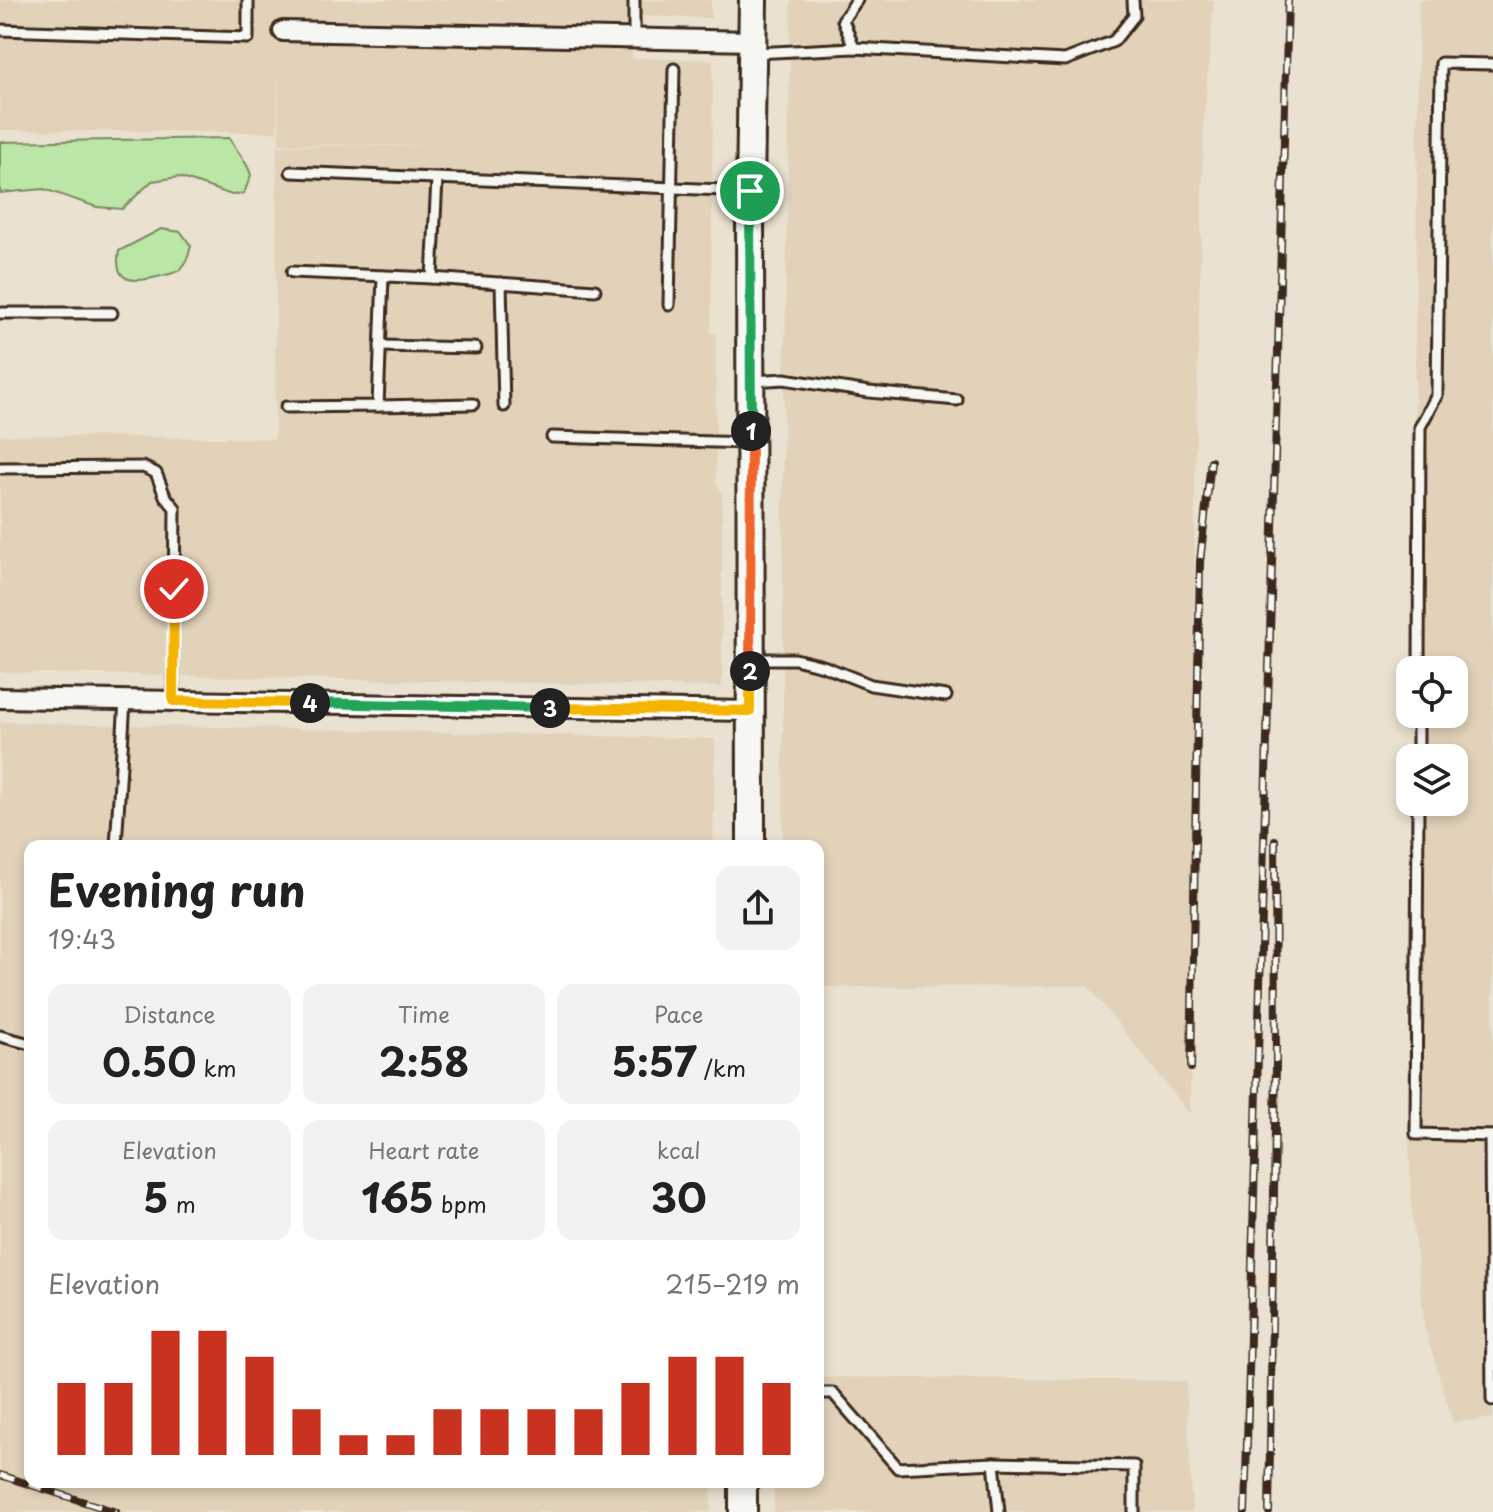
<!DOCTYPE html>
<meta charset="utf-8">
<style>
:root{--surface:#fff;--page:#f2f2f2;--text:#222;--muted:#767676;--accent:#c8321e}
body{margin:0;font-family:"Playpen Sans",sans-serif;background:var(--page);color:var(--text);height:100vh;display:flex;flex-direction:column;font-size:30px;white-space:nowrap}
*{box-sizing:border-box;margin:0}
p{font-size:26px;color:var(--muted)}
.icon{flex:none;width:44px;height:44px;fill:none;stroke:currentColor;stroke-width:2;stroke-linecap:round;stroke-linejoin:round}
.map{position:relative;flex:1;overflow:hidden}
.details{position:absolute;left:24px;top:840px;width:800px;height:648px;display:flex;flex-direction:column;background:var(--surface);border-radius:16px;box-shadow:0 4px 12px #0003}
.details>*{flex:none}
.buttons{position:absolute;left:1396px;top:656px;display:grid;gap:16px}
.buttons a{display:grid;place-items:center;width:72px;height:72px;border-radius:16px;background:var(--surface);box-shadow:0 4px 12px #0003;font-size:40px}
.pin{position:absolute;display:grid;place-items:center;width:68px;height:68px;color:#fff;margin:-34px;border:4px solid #fff;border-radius:50%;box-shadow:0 2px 8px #0007}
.km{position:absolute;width:40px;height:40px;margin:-20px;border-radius:50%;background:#222;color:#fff;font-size:22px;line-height:40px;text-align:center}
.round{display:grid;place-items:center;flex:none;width:84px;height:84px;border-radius:16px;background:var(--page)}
.head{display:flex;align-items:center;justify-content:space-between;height:136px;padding:0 24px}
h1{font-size:44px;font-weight:700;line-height:60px}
.metrics{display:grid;grid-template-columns:repeat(3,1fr);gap:12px;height:136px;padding:8px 24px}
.metrics div{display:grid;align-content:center;border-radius:16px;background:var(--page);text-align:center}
.metrics b{font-size:40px;font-weight:700}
.metrics small{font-size:22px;font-weight:400}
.metrics p{font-size:22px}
.chart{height:224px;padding:16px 24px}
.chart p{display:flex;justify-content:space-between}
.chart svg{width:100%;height:144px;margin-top:8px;stroke:var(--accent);stroke-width:6}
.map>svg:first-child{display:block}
.built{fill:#e1d2b9}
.green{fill:#bae7a5;stroke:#7a8862;stroke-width:2}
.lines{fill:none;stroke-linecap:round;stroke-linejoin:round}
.lane-casing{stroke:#3b2a1e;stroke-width:15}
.street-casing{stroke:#3b2a1e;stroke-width:24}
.secondary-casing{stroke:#3b2a1e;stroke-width:32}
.lane{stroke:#f6f6f2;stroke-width:9}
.street{stroke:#f6f6f2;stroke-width:18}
.secondary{stroke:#f6f6f2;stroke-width:26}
.rail-casing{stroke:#3b2a1e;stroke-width:8}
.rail{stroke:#f6f6f2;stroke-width:5;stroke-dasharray:15;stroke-linecap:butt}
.split-1-casing{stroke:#fff;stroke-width:16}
.split-2-casing{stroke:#fff;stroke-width:16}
.split-3-casing{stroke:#fff;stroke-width:16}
.split-4-casing{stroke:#fff;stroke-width:16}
.split-5-casing{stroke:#fff;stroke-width:16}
.split-1{stroke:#22a559;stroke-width:10}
.split-2{stroke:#f0652b;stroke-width:10}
.split-3{stroke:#f5b400;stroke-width:10}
.split-4{stroke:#22a559;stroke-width:10}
.split-5{stroke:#f5b400;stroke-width:10}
</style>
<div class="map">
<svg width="1493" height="1512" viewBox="0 0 1493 1512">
<rect width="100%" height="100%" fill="#eae1d0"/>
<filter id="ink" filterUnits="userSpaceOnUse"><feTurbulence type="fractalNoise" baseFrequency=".0125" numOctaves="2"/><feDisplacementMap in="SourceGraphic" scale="16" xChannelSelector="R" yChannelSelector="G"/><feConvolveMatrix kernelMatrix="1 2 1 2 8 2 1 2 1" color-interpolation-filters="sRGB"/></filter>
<g filter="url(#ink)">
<g class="built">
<polygon points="0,0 632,0 632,58 713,60 711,333 716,334 716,482 722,495 722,687 0,672 0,435 275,439 277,146 470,146 279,144 279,56 277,132 0,130"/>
<polygon points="639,0 711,0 711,18 639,16"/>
<polygon points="791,0 1214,0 1204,116 1195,475 1190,1114 1088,986 818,987 818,846 783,846 783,465"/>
<polygon points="1419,0 1493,0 1493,1418 1453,1422 1425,1329 1412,1213 1408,1117 1411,802 1454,802 1454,758 1412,758 1412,714 1454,714 1454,670 1412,670"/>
<polygon points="0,722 715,739 713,846 30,846 30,1482 711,1482 711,1512 0,1512"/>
<polygon points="818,1377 1186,1381 1192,1512 774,1512 774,1482 818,1482"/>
</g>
<g class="green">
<path d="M 229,138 C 237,152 247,161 251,175 L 244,193 L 232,195 L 179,177 L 152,181 L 122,209 L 97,207 L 44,189 L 0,193 L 0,142 Z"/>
<path d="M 161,229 L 181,232 L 191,246 C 189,254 187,262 181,269 C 175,274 165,275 157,277 C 133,283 113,283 119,251 Z"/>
</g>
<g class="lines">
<g class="lane-casing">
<g id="lane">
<polyline points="857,0 843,20 854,48 1065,60 1114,41 1134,16 1133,0"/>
<polyline points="0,30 248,38 248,0"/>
<polyline points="634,38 634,0"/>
<polyline points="754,53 854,48"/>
<polyline points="291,172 747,191"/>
<polyline points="437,179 432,278 595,290"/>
<polyline points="292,272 432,278"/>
<polyline points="501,283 504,406"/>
<polyline points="669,305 674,69"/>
<polyline points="0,313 112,313"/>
<polyline points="380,346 476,348"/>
<polyline points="754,381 784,379 869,392 957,400"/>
<polyline points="378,406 473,404"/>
<polyline points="286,407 378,406 383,276"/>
<polyline points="552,437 747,443"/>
<polyline points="0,468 143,467 156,473 165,496 175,508 173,701"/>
<polyline points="754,659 795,659 823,666 871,685 946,696"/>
<polyline points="1419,670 1420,427 1437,395 1441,63 1493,64"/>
<polyline points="1418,758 1418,714"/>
<polyline points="1418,802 1416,1134 1493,1136"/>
<polyline points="116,846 125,700"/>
<polyline points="0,1036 30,1044"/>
<polyline points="1490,1136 1492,1400"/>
<polyline points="818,1393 833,1393 898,1468 994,1463 1134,1466 1134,1512"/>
<polyline points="994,1463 999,1512"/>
</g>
</g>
<g class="street-casing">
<g id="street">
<polyline points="283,31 752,41"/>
<polyline points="0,698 750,711"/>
</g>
</g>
<g class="secondary-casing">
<g id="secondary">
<polyline points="751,846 750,191 753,0"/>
<polyline points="743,1512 743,1482"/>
</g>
</g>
<use href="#lane" class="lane"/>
<use href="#street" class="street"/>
<use href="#secondary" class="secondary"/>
<g class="rail-casing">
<g id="rail">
<polyline points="1191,1068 1200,562 1211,461"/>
<polyline points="0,1475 116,1512"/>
<polyline points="1245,1512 1288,0"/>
<polyline points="1269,1512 1276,1063 1275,840"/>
</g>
</g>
<use href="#rail" class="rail"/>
</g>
</g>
<g class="lines" filter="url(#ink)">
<g class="split-1-casing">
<polyline id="split-1" points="750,191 751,431"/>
</g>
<g class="split-2-casing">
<polyline id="split-2" points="750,671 751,431"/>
</g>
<g class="split-3-casing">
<polyline id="split-3" points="550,708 750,711 750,671"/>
</g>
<g class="split-4-casing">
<polyline id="split-4" points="310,703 550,708"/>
</g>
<g class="split-5-casing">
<polyline id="split-5" points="174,589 173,701 310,703"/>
</g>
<use href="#split-1" class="split-1"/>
<use href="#split-2" class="split-2"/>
<use href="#split-3" class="split-3"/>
<use href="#split-4" class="split-4"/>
<use href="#split-5" class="split-5"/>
</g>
</svg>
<div class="buttons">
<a><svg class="icon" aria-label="locate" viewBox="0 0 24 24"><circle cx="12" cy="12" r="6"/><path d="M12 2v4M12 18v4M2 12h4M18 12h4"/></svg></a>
<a><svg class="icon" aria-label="layers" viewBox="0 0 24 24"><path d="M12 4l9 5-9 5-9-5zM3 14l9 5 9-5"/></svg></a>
</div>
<div class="pin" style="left:750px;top:191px;background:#1e9e55"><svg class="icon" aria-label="arrive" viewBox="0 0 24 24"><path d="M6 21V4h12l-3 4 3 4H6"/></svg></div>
<div class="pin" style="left:174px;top:589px;background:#d93025"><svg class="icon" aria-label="check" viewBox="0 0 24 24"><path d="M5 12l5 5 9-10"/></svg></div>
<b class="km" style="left:751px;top:431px">1</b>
<b class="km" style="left:750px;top:671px">2</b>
<b class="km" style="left:550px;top:708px">3</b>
<b class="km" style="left:310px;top:703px">4</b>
<section class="details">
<div class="head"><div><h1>Evening run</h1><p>19:43</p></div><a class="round"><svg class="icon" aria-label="share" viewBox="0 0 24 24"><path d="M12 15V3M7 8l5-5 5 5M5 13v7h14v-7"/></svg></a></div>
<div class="metrics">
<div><p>Distance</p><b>0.50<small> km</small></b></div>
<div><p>Time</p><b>2:58</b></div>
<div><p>Pace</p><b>5:57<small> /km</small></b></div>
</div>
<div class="metrics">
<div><p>Elevation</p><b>5<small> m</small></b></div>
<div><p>Heart rate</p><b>165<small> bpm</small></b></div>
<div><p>kcal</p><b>30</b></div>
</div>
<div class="chart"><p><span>Elevation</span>215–219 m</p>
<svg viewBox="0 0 160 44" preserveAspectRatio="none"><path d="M5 44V22M15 44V22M25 44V6M35 44V6M45 44V14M55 44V30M65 44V38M75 44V38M85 44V30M95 44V30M105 44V30M115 44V30M125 44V22M135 44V14M145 44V14M155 44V22"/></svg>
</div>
</section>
</div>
